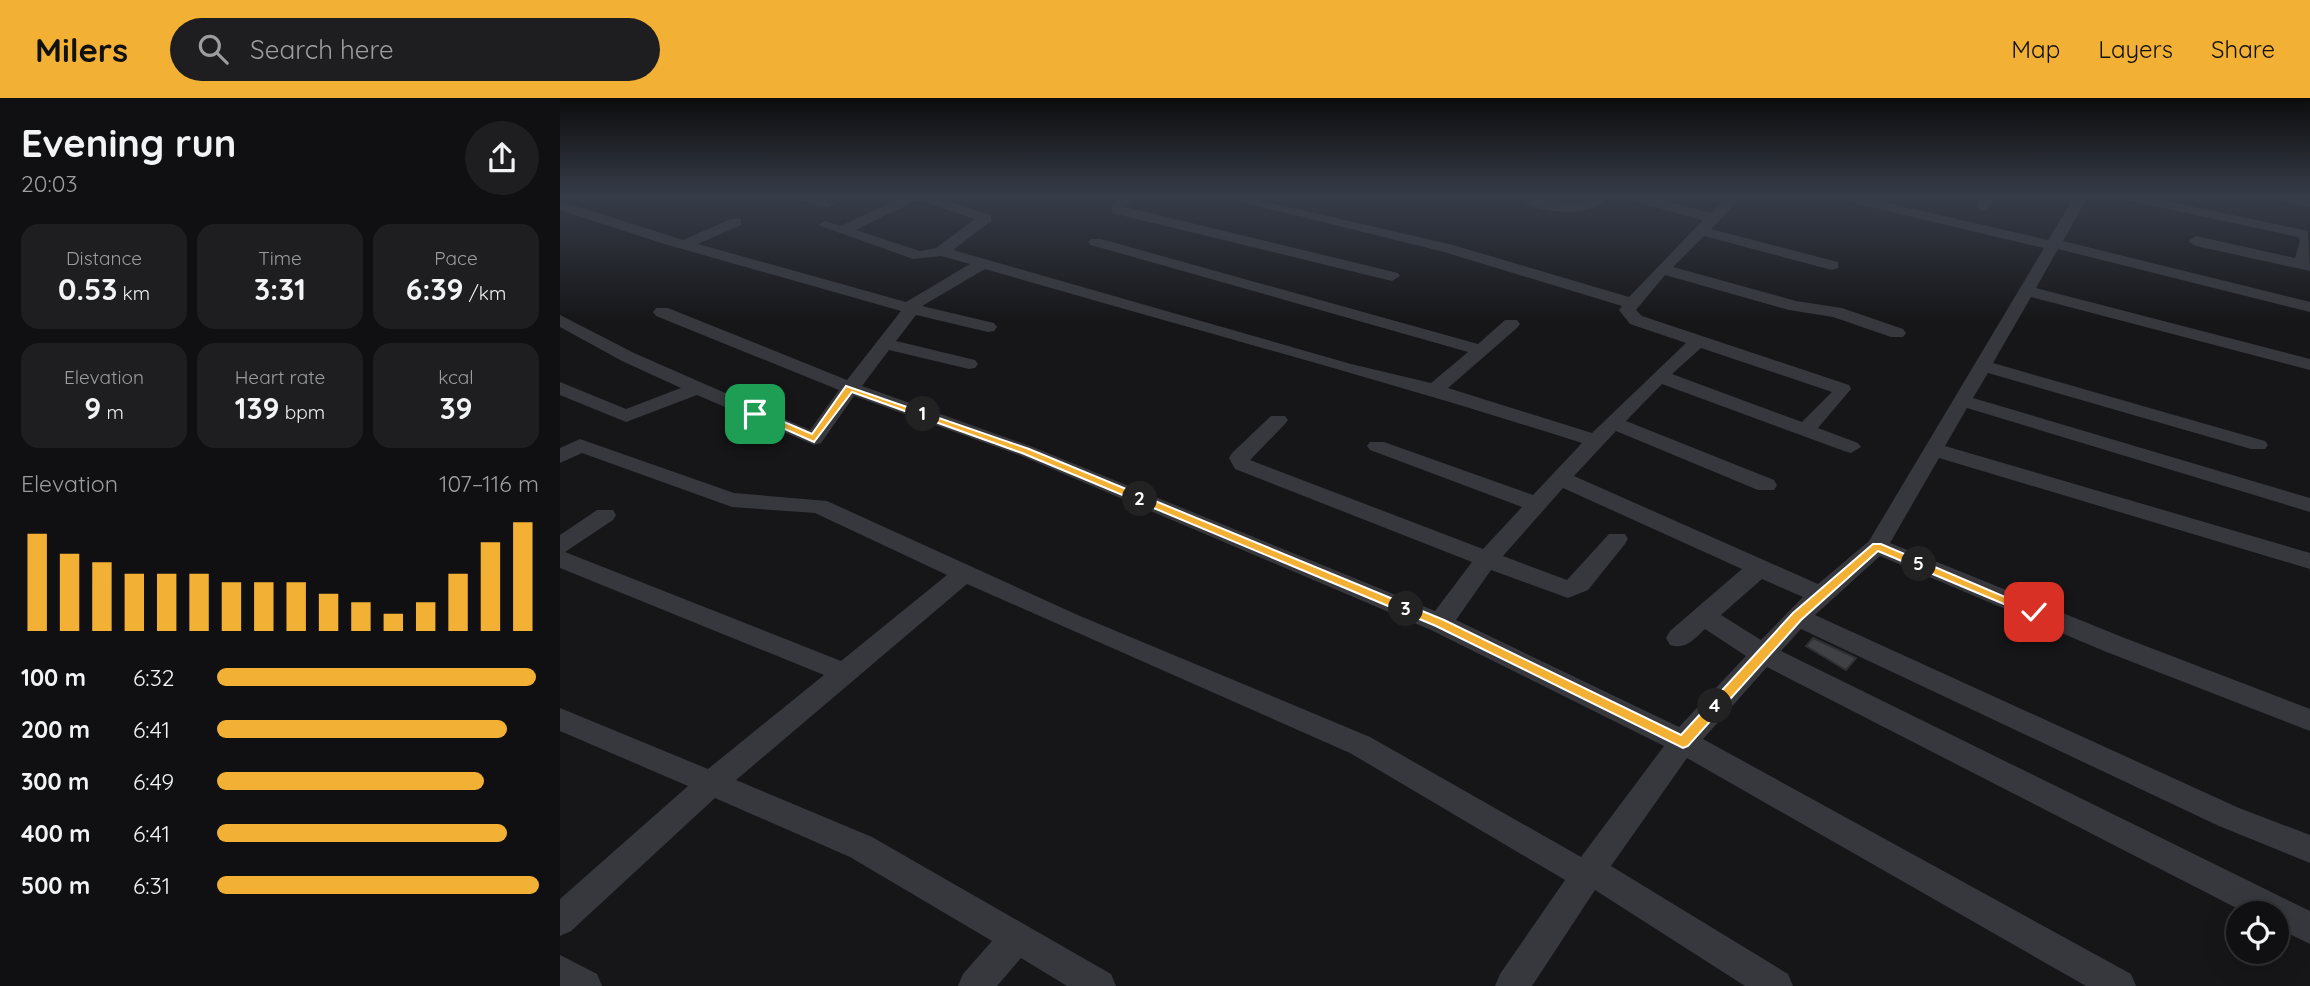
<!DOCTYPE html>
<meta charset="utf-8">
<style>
:root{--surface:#101012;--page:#1e1e20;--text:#f1f3f6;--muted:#9c9d9f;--line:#303032;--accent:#f2b134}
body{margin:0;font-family:Quicksand,sans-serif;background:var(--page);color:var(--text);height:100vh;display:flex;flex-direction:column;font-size:26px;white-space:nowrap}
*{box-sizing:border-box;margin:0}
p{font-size:23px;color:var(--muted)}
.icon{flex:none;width:38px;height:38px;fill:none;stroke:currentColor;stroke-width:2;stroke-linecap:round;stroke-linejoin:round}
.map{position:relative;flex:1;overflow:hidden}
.panel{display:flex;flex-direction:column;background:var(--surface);width:560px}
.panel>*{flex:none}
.controls{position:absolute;left:1666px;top:803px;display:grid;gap:14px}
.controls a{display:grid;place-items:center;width:63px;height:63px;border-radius:50%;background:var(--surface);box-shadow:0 7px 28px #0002,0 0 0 2px var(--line);font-size:35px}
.pin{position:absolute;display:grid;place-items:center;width:60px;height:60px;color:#fff;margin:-30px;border-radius:14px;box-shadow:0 4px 10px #0006}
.km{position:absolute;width:35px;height:35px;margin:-18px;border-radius:50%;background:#222;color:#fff;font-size:19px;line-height:35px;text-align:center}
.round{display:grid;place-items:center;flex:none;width:74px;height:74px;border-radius:37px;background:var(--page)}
.overview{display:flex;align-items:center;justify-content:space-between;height:119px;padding:0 21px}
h1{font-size:38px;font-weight:700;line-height:52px}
.figures{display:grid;grid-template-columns:repeat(3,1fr);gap:10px;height:119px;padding:7px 21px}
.figures div{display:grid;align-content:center;border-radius:18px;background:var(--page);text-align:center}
.figures b{font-size:30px;font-weight:700}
.figures small{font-size:19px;font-weight:400}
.figures p{font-size:19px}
.chart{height:196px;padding:14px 21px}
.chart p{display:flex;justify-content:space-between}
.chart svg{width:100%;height:126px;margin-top:7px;stroke:var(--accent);stroke-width:6}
ul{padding:0 21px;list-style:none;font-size:23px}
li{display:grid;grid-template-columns:112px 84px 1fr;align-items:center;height:52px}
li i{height:18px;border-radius:9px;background:var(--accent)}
header{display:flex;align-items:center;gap:42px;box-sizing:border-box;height:98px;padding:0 35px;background:var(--accent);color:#111}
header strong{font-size:33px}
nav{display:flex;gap:38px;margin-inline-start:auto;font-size:24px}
.search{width:490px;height:63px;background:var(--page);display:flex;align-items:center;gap:18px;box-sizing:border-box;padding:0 24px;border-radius:38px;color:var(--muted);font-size:26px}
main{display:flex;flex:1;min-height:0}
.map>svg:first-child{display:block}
.building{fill:#404145;stroke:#303034;stroke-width:2}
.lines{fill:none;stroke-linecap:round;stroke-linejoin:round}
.minor{fill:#37383d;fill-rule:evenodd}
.route{fill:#f2b134;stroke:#fff;stroke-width:2}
</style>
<header>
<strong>Milers</strong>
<div class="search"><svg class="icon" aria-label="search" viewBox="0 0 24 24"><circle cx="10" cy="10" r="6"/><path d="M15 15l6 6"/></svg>Search here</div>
<nav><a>Map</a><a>Layers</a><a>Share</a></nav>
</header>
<main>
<section class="panel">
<div class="overview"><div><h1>Evening run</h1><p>20:03</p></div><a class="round"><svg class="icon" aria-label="share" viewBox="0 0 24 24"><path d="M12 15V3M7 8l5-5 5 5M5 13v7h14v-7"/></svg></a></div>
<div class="figures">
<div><p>Distance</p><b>0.53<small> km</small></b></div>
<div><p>Time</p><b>3:31</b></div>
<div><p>Pace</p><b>6:39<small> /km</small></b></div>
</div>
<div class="figures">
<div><p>Elevation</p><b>9<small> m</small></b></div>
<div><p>Heart rate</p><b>139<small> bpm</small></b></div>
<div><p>kcal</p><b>39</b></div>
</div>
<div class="chart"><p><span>Elevation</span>107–116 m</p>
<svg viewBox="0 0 160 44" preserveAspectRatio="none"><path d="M5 44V10M15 44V17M25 44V20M35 44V24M45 44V24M55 44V24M65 44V27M75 44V27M85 44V27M95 44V31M105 44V34M115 44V38M125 44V34M135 44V24M145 44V13M155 44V6"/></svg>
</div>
<ul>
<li><b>100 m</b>6:32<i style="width:99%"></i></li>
<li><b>200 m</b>6:41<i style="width:90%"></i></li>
<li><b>300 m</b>6:49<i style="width:83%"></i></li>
<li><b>400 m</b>6:41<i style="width:90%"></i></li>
<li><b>500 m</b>6:31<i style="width:100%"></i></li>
</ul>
</section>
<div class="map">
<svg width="1750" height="888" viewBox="0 0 1750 888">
<rect width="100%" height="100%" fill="#161618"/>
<polygon class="building" points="1253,540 1296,560 1286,572 1246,548"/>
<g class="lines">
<g class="minor">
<polygon points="230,99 254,99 275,106 268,110"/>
<path d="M 342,99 L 375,99 L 431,117 L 431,123 L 393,152 L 791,266 L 871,285 L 908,254 L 531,147 L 528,144 L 531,141 L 541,141 L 918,246 L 945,222 L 957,222 L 960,226 L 957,230 L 888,290 L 1032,335 L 1126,245 L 1070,226 L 1059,212 L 1062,208 L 884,154 L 661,99 L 685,99 L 893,147 L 1069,199 L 1143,122 L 1073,103 L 1072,99 L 1089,99 L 1151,115 L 1167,99 L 1182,99 L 1151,131 L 1278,164 L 1278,170 L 1272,172 L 1144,138 L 1113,169 L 1236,203 L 1282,210 L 1343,231 L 1346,235 L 1343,239 L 1331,239 L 1273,219 L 1229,212 L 1105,177 L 1076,212 L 1082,218 L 1289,287 L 1291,291 L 1258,330 L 1298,345 L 1301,349 L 1291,355 L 1284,353 L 1102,286 L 1066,323 L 1214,382 L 1217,387 L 1214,392 L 1198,392 L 1056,333 L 1014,378 L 1258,486 L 1309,443 L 1484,150 L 1281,102 L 1279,99 L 1302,99 L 1488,142 L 1514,99 L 1528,99 L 1503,143 L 1750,204 L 1750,214 L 1498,151 L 1476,190 L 1750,261 L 1750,272 L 1471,199 L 1433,265 L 1705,343 L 1708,347 L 1705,351 L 1691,351 L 1428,275 L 1413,300 L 1750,400 L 1750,414 L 1407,310 L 1385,348 L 1750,455 L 1750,471 L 1379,360 L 1330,445 L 1562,539 L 1750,611 L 1750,633 L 1544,553 L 1320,458 L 1255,517 L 1679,710 L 1750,737 L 1750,765 L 1659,728 L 1241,531 L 1221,553 L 1750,813 L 1750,846 L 1717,830 L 1717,816 L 1688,816 L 1207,569 L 1143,641 L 1571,876 L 1576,888 L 1526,888 L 1127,660 L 1051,768 L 1228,876 L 1233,888 L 1185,888 L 1035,792 L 972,888 L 935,888 L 940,876 L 1005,782 L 790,655 L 407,486 L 176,682 L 312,739 L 551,876 L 556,888 L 507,888 L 461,860 L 437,888 L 398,888 L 403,876 L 432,843 L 290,759 L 155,700 L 11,833 L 0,838 L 0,801 L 128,688 L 0,633 L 0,610 L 148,671 L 264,577 L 0,470 L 0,437 L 37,412 L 53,412 L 56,417 L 53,422 L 5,454 L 281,563 L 387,477 L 255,415 L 172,409 L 22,355 L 0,365 L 0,350 L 20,341 L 174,395 L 267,403 L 520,518 L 810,639 L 1021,759 L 1104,648 L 871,532 L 459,357 L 294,298 L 261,345 L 254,347 L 137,297 L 66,324 L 0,297 L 0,284 L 66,311 L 121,290 L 62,263 L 0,229 L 0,217 L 74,255 L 250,332 L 279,292 L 96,218 L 93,214 L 96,210 L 108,210 L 287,282 L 341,213 L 101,145 L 0,112 L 0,103 L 123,142 L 171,121 L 181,121 L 181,127 L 138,146 L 346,204 L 410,166 L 381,158 L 353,161 L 258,127 L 265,123 L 281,128 ZM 357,102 L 415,121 L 376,150 L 360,153 L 296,132 ZM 425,171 C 624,229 825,282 1022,345 L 973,397 L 824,344 L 810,344 L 807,348 L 810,352 L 962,409 L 923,451 L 690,362 L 725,326 L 728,322 L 725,318 L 711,318 L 672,355 L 669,360 L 675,371 L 912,464 L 875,513 L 473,349 L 302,288 L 329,252 L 409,271 L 415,270 L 418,266 L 415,262 L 336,243 L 356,217 L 428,234 L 434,233 L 437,229 L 434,225 L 362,208 ZM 1141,250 L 1272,294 L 1242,324 L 1112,276 ZM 1003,390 L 1182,471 L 1110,533 L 1106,540 L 1110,547 C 1126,552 1134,541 1145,531 L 1186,558 L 1119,629 L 896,522 L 931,472 L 1008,500 L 1028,492 L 1065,446 L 1068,441 L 1065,436 L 1049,436 L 1007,482 L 943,458 ZM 1202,481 L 1243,499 L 1201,542 L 1161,517 Z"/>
<polygon points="563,99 580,99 565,109 838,175 840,178 832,183 552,115 551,107"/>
<path d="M 956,99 C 977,97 996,106 1017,105 C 1029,105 1036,98 1049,99 C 1031,121 975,116 956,99 Z"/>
<polygon points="1423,99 1437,99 1428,112 1423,113 1416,109"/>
<polygon points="1563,99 1588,99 1748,133 1750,173 1636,148 1628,143 1636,138 1735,160 1740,143 1738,139 1570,103"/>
<polygon points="1711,99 1750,101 1750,109 1713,102"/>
<polygon points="0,857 37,876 42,888 0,888"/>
</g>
</g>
<linearGradient id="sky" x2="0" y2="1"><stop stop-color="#0c0c0d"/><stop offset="0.44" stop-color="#363c48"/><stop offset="1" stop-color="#363c48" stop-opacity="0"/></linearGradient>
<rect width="1750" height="223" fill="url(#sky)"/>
<polygon class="route" points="286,288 469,351 884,522 1121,637 1233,515 1313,446 1321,446 1480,514 1474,518 1470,517 1318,453 1241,522 1128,648 1123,650 876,528 462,355 292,294 254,344 191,316 199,313 252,336"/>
</svg>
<div class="controls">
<a><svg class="icon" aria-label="locate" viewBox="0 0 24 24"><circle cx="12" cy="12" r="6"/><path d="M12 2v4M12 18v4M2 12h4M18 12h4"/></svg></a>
</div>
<div class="pin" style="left:195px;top:316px;background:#1e9e55"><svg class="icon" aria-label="arrive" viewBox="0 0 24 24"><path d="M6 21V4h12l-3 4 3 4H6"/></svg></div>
<div class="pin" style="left:1474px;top:514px;background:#d93025"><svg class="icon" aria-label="check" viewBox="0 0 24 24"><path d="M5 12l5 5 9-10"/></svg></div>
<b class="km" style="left:363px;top:316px">1</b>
<b class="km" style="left:580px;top:401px">2</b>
<b class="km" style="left:846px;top:511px">3</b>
<b class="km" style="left:1155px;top:608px">4</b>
<b class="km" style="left:1359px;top:466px">5</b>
</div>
</main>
